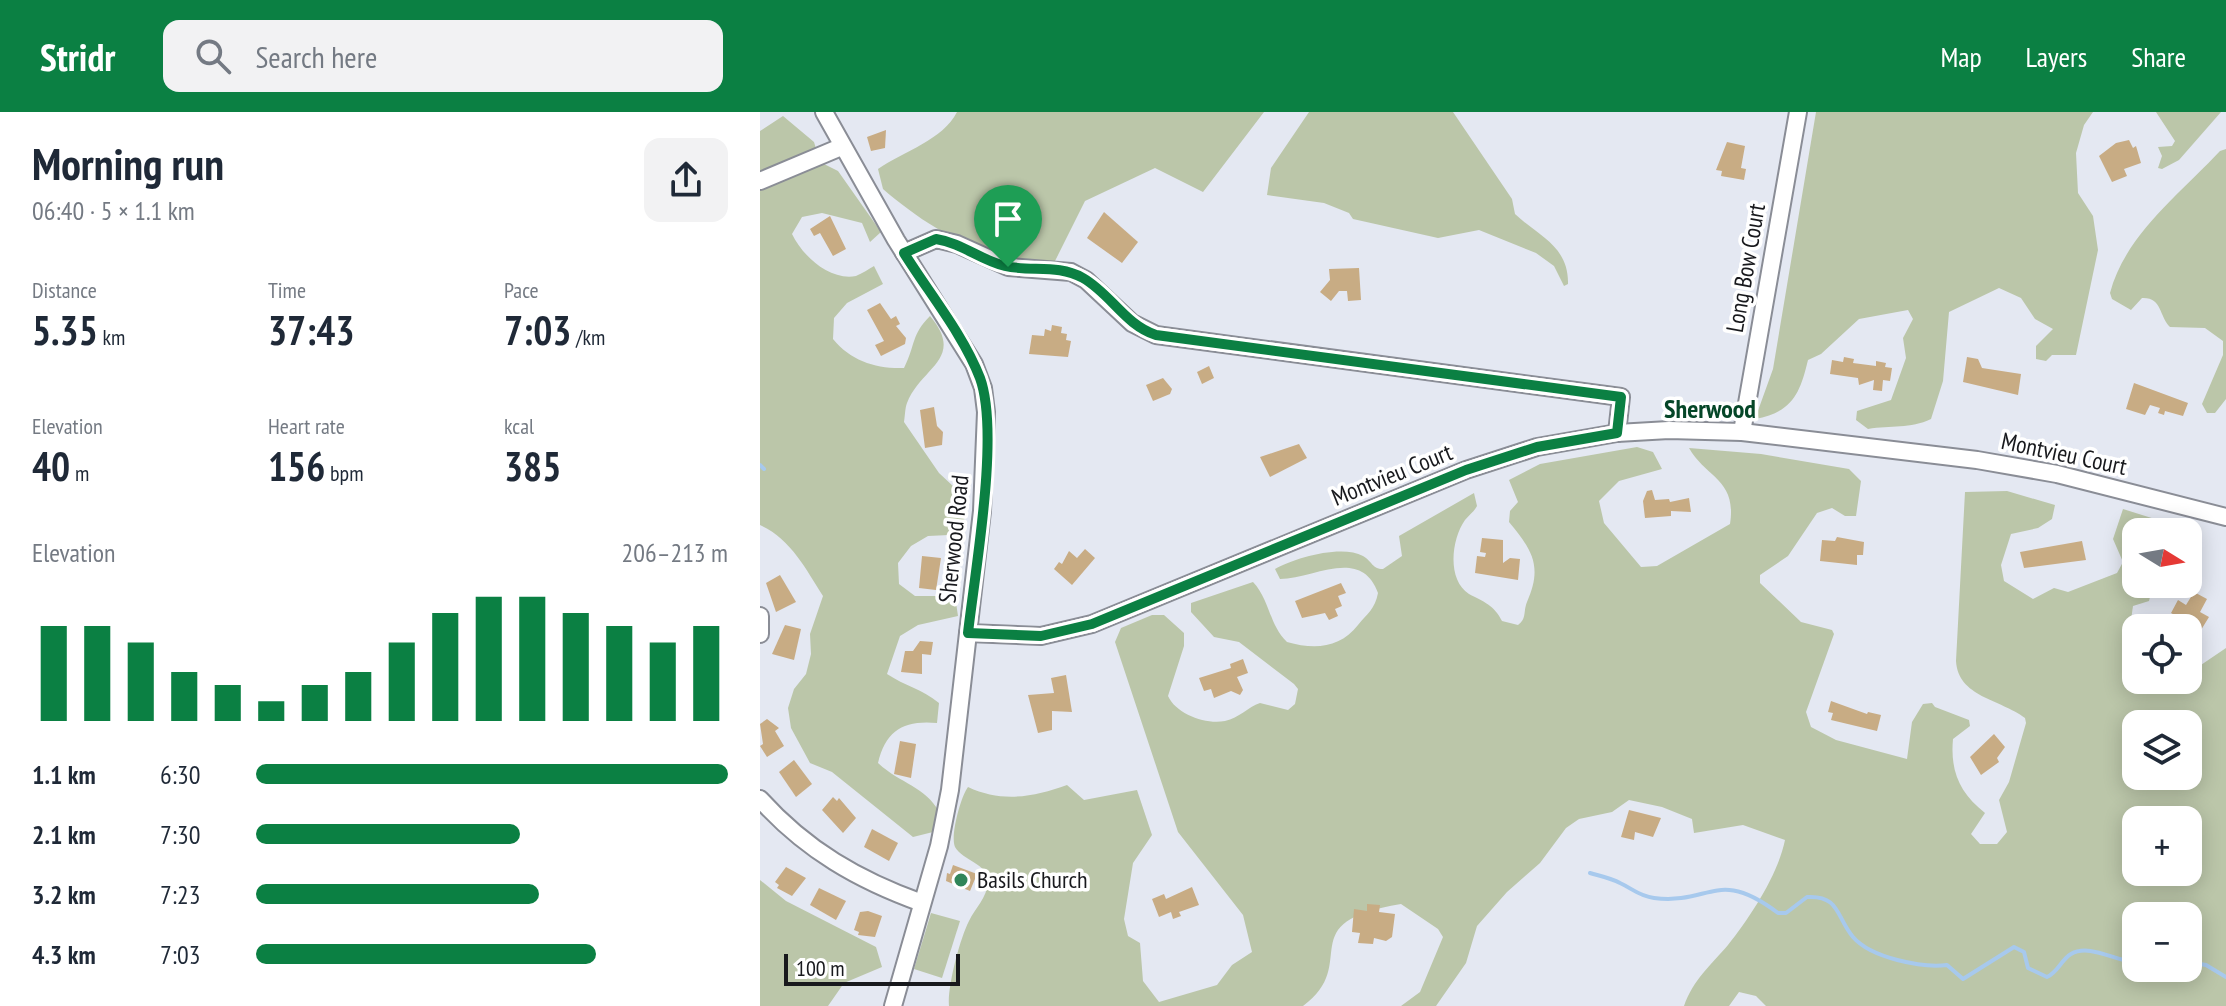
<!DOCTYPE html>
<meta charset="utf-8">
<style>
:root{--surface:#fff;--page:#f2f2f3;--text:#1f2937;--muted:#747a83;--accent:#0b8043}
body{margin:0;font-family:"PT Sans Narrow",sans-serif;background:var(--page);color:var(--text);height:100vh;display:flex;flex-direction:column;font-size:30px;white-space:nowrap}
*{box-sizing:border-box;margin:0}
p{font-size:26px;color:var(--muted)}
.icon{flex:none;width:44px;height:44px;fill:none;stroke:currentColor;stroke-width:2;stroke-linecap:round;stroke-linejoin:round}
.map{position:relative;flex:1;overflow:hidden}
.sheet{display:flex;flex-direction:column;background:var(--surface);width:760px}
.sheet>*{flex:none}
.needle{width:52px;rotate:101deg}
.tools{position:absolute;left:1362px;top:406px;display:grid;gap:16px}
.tools a{display:grid;place-items:center;width:80px;height:80px;border-radius:16px;background:var(--surface);box-shadow:0 4px 20px #0003;font-size:40px}
.scale{position:absolute;left:24px;bottom:20px;width:176px;box-sizing:border-box;padding-left:8px;border:4px solid #18191d;border-top:0;font-size:22px;line-height:28px;white-space:nowrap;color:#18191d;-webkit-text-stroke:6px #fff;paint-order:stroke}
.pin{position:absolute;display:grid;place-items:center;width:68px;height:68px;color:#fff;margin:-82px -34px;border-radius:50% 50% 50% 0;rotate:-45deg;box-shadow:0 0 8px #0007}
.pin .icon{rotate:45deg}
.round{display:grid;place-items:center;flex:none;width:84px;height:84px;border-radius:16px;background:var(--page)}
.overview{display:flex;align-items:center;justify-content:space-between;height:136px;padding:0 32px}
h1{font-size:44px;font-weight:800;line-height:60px}
.stats{display:grid;grid-template-columns:repeat(3,1fr);gap:12px;height:136px;padding:8px 32px}
.stats div{display:grid;align-content:center}
.stats b{font-size:40px;font-weight:800}
.stats small{font-size:22px;font-weight:400}
.stats p{font-size:22px}
.chart{height:224px;padding:16px 32px}
.chart p{display:flex;justify-content:space-between}
.chart svg{width:100%;height:144px;margin-top:8px;stroke:var(--accent);stroke-width:6}
ul{padding:0 32px;list-style:none;font-size:26px}
li{display:grid;grid-template-columns:128px 96px 1fr;align-items:center;height:60px}
li i{height:20px;border-radius:10px;background:var(--accent)}
header{display:flex;align-items:center;gap:48px;box-sizing:border-box;height:112px;padding:0 40px;background:var(--accent);color:#fff}
header strong{font-size:38px}
nav{display:flex;gap:44px;margin-inline-start:auto;font-size:28px}
.search{width:560px;height:72px;background:var(--page);display:flex;align-items:center;gap:20px;box-sizing:border-box;padding:0 28px;border-radius:16px;color:var(--muted);font-size:30px}
main{display:flex;flex:1;min-height:0}
.map>svg:first-child{display:block}
.green{fill:#bbc6a9;fill-rule:evenodd}
.lines{fill:none;stroke-linecap:round;stroke-linejoin:round}
.stream{stroke:#a7c9ed;stroke-width:4}
.building{fill:#c8ac84}
.minor-casing{stroke:#8a8d96;stroke-width:20}
.minor{stroke:#fff;stroke-width:16}
.route-casing{stroke:#fff;stroke-width:16}
.route{stroke:#0b8043;stroke-width:10}
.poi-dot{fill:#308559;stroke:#fff;stroke-width:3}
.labels{text-anchor:middle;stroke-width:7;stroke-linejoin:round;paint-order:stroke}
.street-label{font-size:24px;fill:#18191d;stroke:#fff}
.poi-label{font-size:24px;fill:#18191d;stroke:#fff;text-anchor:start}
.neighbourhood-label{font-size:26px;font-weight:bold;fill:#054628;stroke:#fff}
</style>
<header>
<strong>Stridr</strong>
<div class="search"><svg class="icon" aria-label="search" viewBox="0 0 24 24"><circle cx="10" cy="10" r="6"/><path d="M15 15l6 6"/></svg>Search here</div>
<nav><a>Map</a><a>Layers</a><a>Share</a></nav>
</header>
<main>
<section class="sheet">
<div class="overview"><div><h1>Morning run</h1><p>06:40 · 5 × 1.1 km</p></div><a class="round"><svg class="icon" aria-label="share" viewBox="0 0 24 24"><path d="M12 15V3M7 8l5-5 5 5M5 13v7h14v-7"/></svg></a></div>
<div class="stats">
<div><p>Distance</p><b>5.35<small> km</small></b></div>
<div><p>Time</p><b>37:43</b></div>
<div><p>Pace</p><b>7:03<small> /km</small></b></div>
</div>
<div class="stats">
<div><p>Elevation</p><b>40<small> m</small></b></div>
<div><p>Heart rate</p><b>156<small> bpm</small></b></div>
<div><p>kcal</p><b>385</b></div>
</div>
<div class="chart"><p><span>Elevation</span>206–213 m</p>
<svg viewBox="0 0 160 44" preserveAspectRatio="none"><path d="M5 44V15M15 44V15M25 44V20M35 44V29M45 44V33M55 44V38M65 44V33M75 44V29M85 44V20M95 44V11M105 44V6M115 44V6M125 44V11M135 44V15M145 44V20M155 44V15"/></svg>
</div>
<ul>
<li><b>1.1 km</b>6:30<i style="width:100%"></i></li>
<li><b>2.1 km</b>7:30<i style="width:56%"></i></li>
<li><b>3.2 km</b>7:23<i style="width:60%"></i></li>
<li><b>4.3 km</b>7:03<i style="width:72%"></i></li>
</ul>
</section>
<div class="map">
<svg width="1466" height="894" viewBox="0 0 1466 894">
<rect width="100%" height="100%" fill="#e4e8f2"/>
<g class="green">
<path d="M 197,0 L 504,0 L 443,80 L 395,56 L 325,89 L 295,149 C 233,156 168,116 123,77 L 118,57 C 144,39 183,28 197,0 Z"/>
<path d="M 549,0 L 693,0 L 752,87 L 755,102 C 778,124 809,134 808,172 L 804,174 L 794,154 L 776,141 L 719,118 L 678,126 L 593,107 L 589,101 L 564,91 L 507,83 L 511,56 Z"/>
<path d="M 1056,0 L 1333,0 L 1324,13 L 1316,41 L 1318,81 L 1333,104 L 1338,138 L 1316,243 L 1292,243 L 1286,249 L 1276,247 L 1276,234 L 1293,217 L 1275,207 L 1261,186 L 1239,176 L 1189,200 L 1183,269 L 1171,307 C 1150,317 1131,313 1108,317 L 1096,308 L 1097,299 L 1131,288 L 1146,246 L 1143,226 L 1153,207 L 1148,198 L 1099,207 L 1061,242 L 1048,248 C 1040,281 1033,300 995,307 L 1013,257 Z"/>
<polygon points="1396,0 1461,0 1419,48 1402,57 1398,56 1402,44 1398,35 1412,34 1415,29"/>
<path d="M 23,4 L 54,30 L 60,50 L 78,59 L 121,120 L 110,130 L 102,111 L 62,101 L 42,105 L 32,122 C 42,143 69,169 96,164 C 101,162 109,157 114,154 L 123,172 L 87,191 L 74,206 L 73,227 C 91,249 116,257 144,256 C 156,232 151,223 170,204 C 206,247 161,255 147,291 C 145,296 145,304 144,310 L 179,361 L 208,388 L 204,409 L 189,423 L 168,424 L 151,434 L 138,451 L 139,472 L 155,484 L 195,484 L 198,504 L 158,513 L 140,524 L 127,562 C 145,574 162,577 179,591 L 177,611 C 144,608 126,618 118,651 C 142,673 164,673 180,701 L 173,720 L 153,725 L 72,660 L 50,651 L 31,616 L 28,596 L 34,577 L 46,562 L 51,542 L 50,522 L 63,484 C 46,457 30,426 0,413 L 0,19 Z"/>
<path d="M 1466,37 L 1466,287 L 1455,301 L 1447,301 L 1442,292 L 1463,243 L 1463,229 L 1445,216 L 1410,215 C 1399,204 1402,185 1382,186 L 1371,198 L 1352,187 L 1350,181 C 1365,123 1421,81 1460,39 Z"/>
<path d="M 877,335 L 893,340 L 902,357 L 859,369 L 839,389 L 844,411 L 881,455 L 897,454 L 970,412 C 977,367 946,366 929,336 L 1001,342 L 1089,357 L 1101,369 L 1096,404 L 1085,404 L 1072,396 L 1057,401 L 1028,444 L 1000,463 L 1000,471 L 1041,510 L 1072,518 L 1074,522 L 1046,600 L 1051,615 L 1076,628 L 1147,647 L 1152,610 L 1163,592 L 1172,591 L 1175,595 L 1209,608 L 1210,614 L 1193,627 C 1190,660 1200,681 1225,701 L 1211,722 L 1220,732 L 1237,732 L 1247,720 L 1239,688 L 1249,670 L 1266,611 L 1265,606 C 1240,587 1198,585 1196,549 L 1205,380 L 1247,379 L 1295,393 L 1292,407 L 1278,416 L 1251,422 L 1241,453 L 1244,469 L 1273,487 L 1294,476 L 1308,480 L 1357,461 L 1363,450 L 1353,427 L 1363,397 L 1398,408 L 1396,420 L 1376,420 L 1376,472 L 1382,472 L 1390,485 L 1389,489 L 1373,494 L 1366,543 L 1376,549 L 1376,568 L 1428,568 L 1428,555 L 1435,557 L 1466,536 L 1466,894 L 1006,894 L 996,884 L 979,880 L 969,894 L 924,894 C 933,868 951,853 968,833 C 990,805 1018,763 1025,728 L 983,713 L 934,721 L 932,707 L 902,695 L 869,688 L 852,700 L 819,707 L 806,716 L 780,751 L 747,780 L 717,814 L 706,851 L 676,894 L 641,894 L 660,880 L 683,825 L 678,817 L 641,792 C 529,810 602,851 543,894 L 189,894 C 187,876 200,826 209,809 C 215,796 227,786 228,770 C 228,751 203,749 195,735 C 190,724 201,684 208,675 C 242,691 274,685 307,673 L 324,688 L 377,678 L 392,723 L 373,751 L 364,807 L 368,824 L 380,831 L 383,869 L 399,890 L 457,873 L 472,853 L 492,840 L 483,803 L 418,720 L 355,530 L 361,516 L 392,503 L 404,503 L 424,521 L 424,534 L 408,584 C 416,602 446,613 465,609 C 479,606 488,595 500,591 L 528,598 L 535,592 L 538,577 L 534,572 L 479,530 L 454,525 L 431,500 L 431,491 L 493,470 C 510,488 509,513 527,530 C 555,538 580,536 598,513 C 607,502 615,497 618,481 C 601,434 553,467 520,467 L 515,457 C 534,446 582,432 603,444 C 612,449 612,457 623,457 L 642,444 L 639,424 L 714,381 L 717,394 C 714,400 709,403 705,408 C 691,428 687,468 709,482 C 724,490 734,493 742,509 L 758,513 C 767,506 763,500 767,490 C 783,454 772,438 749,410 L 750,399 L 758,390 L 749,368 L 780,352 ZM 1376,612 L 1428,612 L 1428,664 L 1376,664 ZM 1376,708 L 1428,708 L 1428,760 L 1376,760 ZM 1376,804 L 1428,804 L 1428,856 L 1376,856 Z"/>
<polygon points="0,768 26,789 116,835 122,855 84,871 68,894 0,894"/>
<polygon points="171,801 200,809 182,866 154,857"/>
</g>
<g class="lines">
<g class="stream">
<polyline points="0,353 4,357"/>
<path d="M 830,761 C 840,764 851,766 860,771 C 873,777 879,784 894,786 C 951,793 957,755 1018,801 L 1026,801 L 1047,785 C 1080,783 1076,805 1093,825 C 1111,846 1162,856 1187,853 L 1203,867 L 1254,835 L 1264,840 L 1268,856 L 1287,865 C 1298,860 1301,848 1311,842 C 1330,831 1356,850 1376,850"/>
<polyline points="1428,850 1446,853 1466,865"/>
</g>
</g>
<g class="building">
<polygon points="126,18 125,36 111,39 107,25"/>
<polygon points="1369,28 1373,36 1376,34 1381,51 1364,57 1367,64 1352,70 1339,44 1356,31"/>
<polygon points="967,30 985,34 981,56 986,57 984,68 961,64 962,59 956,58"/>
<polygon points="344,100 378,130 362,151 327,126"/>
<polygon points="70,104 86,137 73,144 60,121 54,124 50,117"/>
<polygon points="599,156 601,188 588,189 587,179 579,179 571,189 560,180 570,168 569,157"/>
<polygon points="120,191 131,207 136,204 140,212 136,214 146,226 145,232 121,244 115,233 124,229 107,198"/>
<polygon points="292,213 302,215 301,221 307,222 306,228 311,229 308,245 269,242 272,223 284,224 285,217 291,219"/>
<polygon points="1084,245 1094,247 1093,251 1116,254 1116,249 1126,251 1125,255 1132,256 1130,269 1123,268 1122,279 1113,278 1114,268 1099,273 1098,266 1070,262 1072,248 1083,250"/>
<polygon points="1207,245 1218,247 1222,256 1261,262 1258,283 1203,270"/>
<polygon points="449,254 454,266 442,272 437,260"/>
<polygon points="403,266 412,277 410,282 393,289 386,273"/>
<polygon points="1374,271 1428,291 1423,304 1405,299 1404,303 1398,301 1400,296 1390,293 1385,303 1366,297"/>
<polygon points="174,295 177,314 183,320 182,333 165,336 160,298"/>
<polygon points="539,332 547,346 510,365 500,345"/>
<polygon points="892,378 895,388 909,387 910,390 929,386 931,400 911,399 911,404 885,406 883,389 887,379"/>
<polygon points="1077,425 1104,430 1103,443 1097,443 1097,453 1060,449 1062,428 1075,429"/>
<polygon points="722,426 743,428 743,451 750,446 760,447 758,468 715,461 717,444 725,445 726,441 720,440"/>
<polygon points="1322,429 1326,448 1264,456 1260,440"/>
<polygon points="325,437 335,446 312,473 294,457 299,450 302,452 309,439 317,446"/>
<polygon points="162,444 181,446 176,478 159,476"/>
<polygon points="20,463 36,490 16,500 6,471"/>
<polygon points="581,471 586,481 578,484 582,494 575,497 578,504 569,508 565,501 542,506 535,489"/>
<polygon points="1434,480 1447,487 1440,500 1449,505 1441,518 1432,513 1422,516 1416,512 1420,506 1411,501 1418,488 1426,493"/>
<polygon points="25,513 41,517 34,548 12,542"/>
<polygon points="160,529 173,530 171,543 162,542 162,562 141,560 145,539 153,539"/>
<polygon points="483,547 488,561 477,565 483,578 480,583 471,579 454,586 451,577 444,579 439,566 471,556 470,552"/>
<polygon points="306,563 312,600 292,599 292,618 278,621 268,583 294,581 291,566"/>
<polygon points="1071,589 1107,602 1108,600 1121,603 1117,619 1071,608 1073,601 1068,600"/>
<polygon points="7,607 19,616 15,619 24,634 7,645 0,634 3,632 0,612"/>
<polygon points="1234,622 1245,635 1237,646 1239,650 1221,663 1210,645"/>
<polygon points="140,629 156,632 151,666 134,662"/>
<polygon points="34,648 52,672 36,685 19,660"/>
<polygon points="73,685 77,689 79,686 96,706 83,721 62,698"/>
<polygon points="869,698 901,706 893,725 875,720 874,728 861,725"/>
<polygon points="112,717 138,731 129,749 104,735"/>
<polygon points="193,753 217,762 210,779 186,769 187,761 190,762"/>
<polygon points="26,755 46,766 32,784 17,776 19,773 15,770"/>
<polygon points="432,775 439,793 419,800 421,804 413,807 411,800 399,805 392,787 404,782 406,787"/>
<polygon points="59,776 86,789 76,808 50,793"/>
<polygon points="607,792 620,793 619,800 635,802 632,825 626,829 614,826 613,832 598,831 600,821 592,820 594,797 607,799"/>
<polygon points="108,799 122,804 115,825 98,823 99,820 94,818 100,800"/>
</g>
<g class="lines">
<g class="minor-casing">
<g id="minor">
<polyline points="64,0 136,128 214,252 223,276 226,300 222,399 190,678 179,734 133,894"/>
<polyline points="0,69 81,35"/>
<polyline points="144,141 176,127 197,132 248,155 311,160 326,168 372,211 396,223 861,285 857,321"/>
<polyline points="982,320 1038,0"/>
<polyline points="0,504 0,522"/>
<polyline points="208,521 281,524 332,512 706,358 777,335 857,321 909,318 982,320 1217,348 1297,362 1466,405"/>
<path d="M 0,687 C 46,738 98,768 162,791"/>
</g>
</g>
<use href="#minor" class="minor"/>
</g>
<g class="lines">
<g class="route-casing">
<path id="route" d="M 176,127 C 202,131 220,148 245,154 C 272,160 298,152 323,166 C 351,182 365,213 396,223 L 861,285 L 857,321 L 777,335 L 706,358 L 332,512 L 281,524 L 208,521 C 215,459 240,321 220,266 C 203,222 169,181 144,141 Z"/>
</g>
<use href="#route" class="route"/>
</g>
<circle class="poi-dot" cx="201" cy="768" r="8"/>
<g class="labels">
<g class="street-label">
<text transform="translate(986 156) rotate(-80)" y="8">Long Bow Court</text>
<text transform="translate(1304 342) rotate(12)" y="8">Montvieu Court</text>
<text transform="translate(632 363) rotate(-22)" y="8">Montvieu Court</text>
<text transform="translate(194 427) rotate(-84)" y="8">Sherwood Road</text>
</g>
<g class="poi-label">
<text x="217" y="776">Basils Church</text>
</g>
<g class="neighbourhood-label">
<text x="950" y="306">Sherwood</text>
</g>
</g>
</svg>
<div class="tools">
<a><svg class="needle" viewBox="-14 -14 28 28"><path d="M0-13l5 13h-10z" fill="#e53935"/><path d="M0 13l5-13h-10z" fill="#747a83"/></svg></a>
<a><svg class="icon" aria-label="locate" viewBox="0 0 24 24"><circle cx="12" cy="12" r="6"/><path d="M12 2v4M12 18v4M2 12h4M18 12h4"/></svg></a>
<a><svg class="icon" aria-label="layers" viewBox="0 0 24 24"><path d="M12 4l9 5-9 5-9-5zM3 14l9 5 9-5"/></svg></a>
<a>+</a>
<a>−</a>
</div>
<div class="scale">100 m</div>
<div class="pin" style="left:248px;top:155px;background:#1e9e55"><svg class="icon" aria-label="arrive" viewBox="0 0 24 24"><path d="M6 21V4h12l-3 4 3 4H6"/></svg></div>
</div>
</main>
